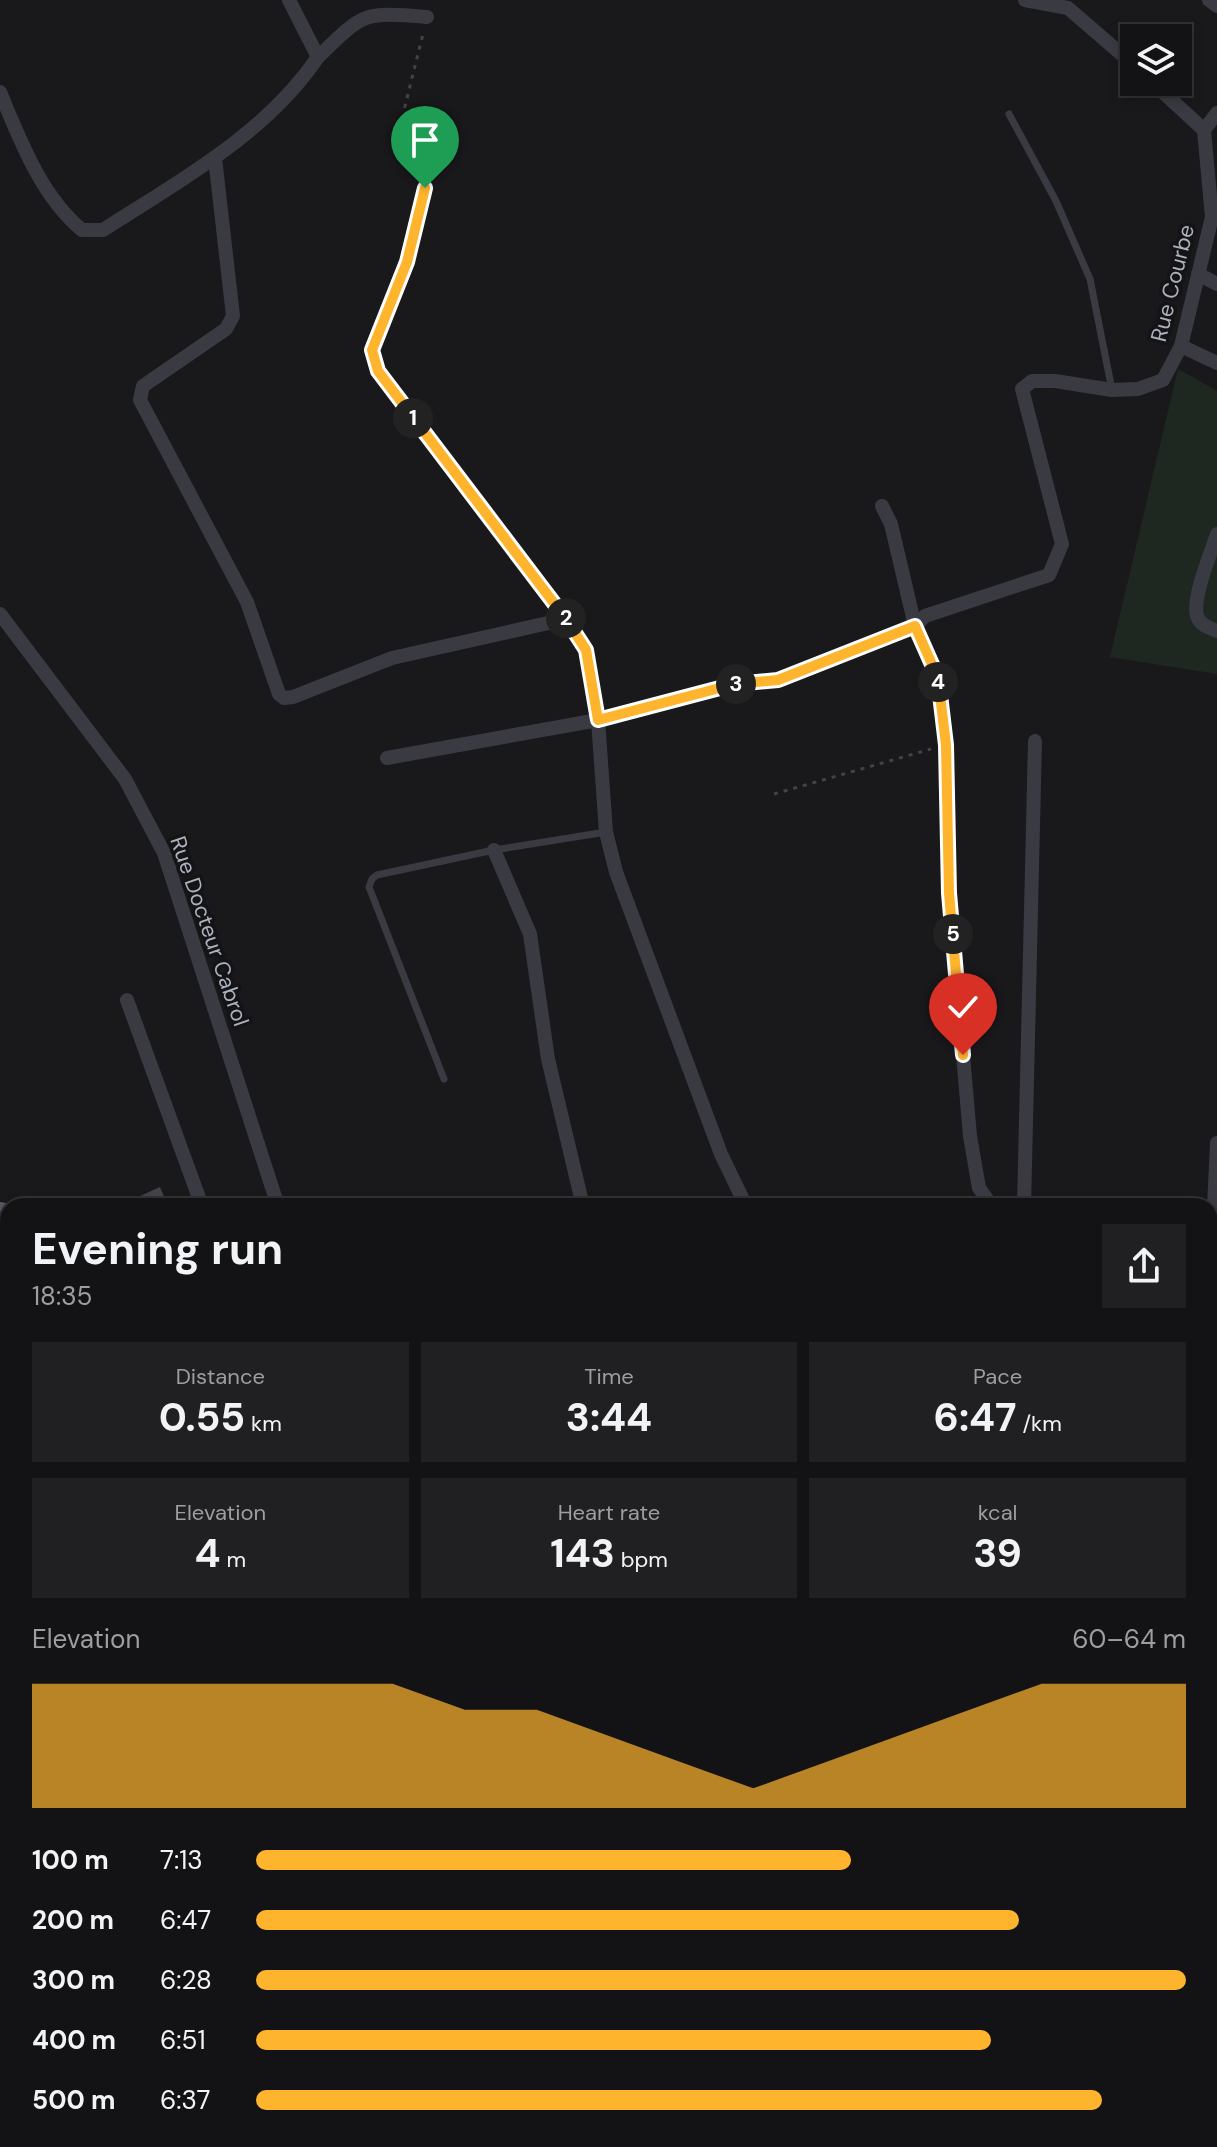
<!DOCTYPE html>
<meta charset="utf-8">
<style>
:root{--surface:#131315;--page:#202022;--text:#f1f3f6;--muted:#9d9ea0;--line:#323234;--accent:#ffb42e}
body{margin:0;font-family:"DM Sans",sans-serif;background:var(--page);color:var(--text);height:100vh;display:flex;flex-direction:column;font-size:30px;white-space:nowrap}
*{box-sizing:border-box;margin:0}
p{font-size:26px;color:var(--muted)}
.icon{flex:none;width:44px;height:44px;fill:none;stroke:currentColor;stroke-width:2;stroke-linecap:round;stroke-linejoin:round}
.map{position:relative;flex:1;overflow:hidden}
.sheet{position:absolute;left:0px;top:1198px;width:1218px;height:950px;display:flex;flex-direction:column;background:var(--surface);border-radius:24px 24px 0 0;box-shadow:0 4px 12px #0003,0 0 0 2px var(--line)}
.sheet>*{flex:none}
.buttons{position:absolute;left:1120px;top:24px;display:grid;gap:16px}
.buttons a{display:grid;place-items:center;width:72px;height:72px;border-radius:0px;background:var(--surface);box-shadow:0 4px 12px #0003,0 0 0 2px var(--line);font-size:40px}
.pin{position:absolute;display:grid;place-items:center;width:68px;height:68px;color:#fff;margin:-82px -34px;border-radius:50% 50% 50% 0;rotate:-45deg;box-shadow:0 0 8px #0007}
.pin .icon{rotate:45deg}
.km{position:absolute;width:40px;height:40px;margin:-20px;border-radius:50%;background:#222;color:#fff;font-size:22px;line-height:40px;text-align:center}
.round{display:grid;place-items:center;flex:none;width:84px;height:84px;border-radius:0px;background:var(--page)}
.head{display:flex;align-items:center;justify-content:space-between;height:136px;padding:0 32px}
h1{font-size:44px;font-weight:700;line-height:60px}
.metrics{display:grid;grid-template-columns:repeat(3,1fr);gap:12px;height:136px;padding:8px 32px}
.metrics div{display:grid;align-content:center;border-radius:0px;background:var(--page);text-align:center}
.metrics b{font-size:40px;font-weight:700}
.metrics small{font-size:22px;font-weight:400}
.metrics p{font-size:22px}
.chart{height:224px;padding:16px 32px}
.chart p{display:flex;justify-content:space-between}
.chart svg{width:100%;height:144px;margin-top:8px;fill:var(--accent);opacity:.7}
ul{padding:0 32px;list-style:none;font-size:26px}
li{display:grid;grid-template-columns:128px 96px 1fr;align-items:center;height:60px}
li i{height:20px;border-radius:10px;background:var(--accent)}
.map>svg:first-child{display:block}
.green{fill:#1f2820}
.building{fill:#434449}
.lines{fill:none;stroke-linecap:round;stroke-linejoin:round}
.path{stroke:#404349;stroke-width:3;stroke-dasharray:4 6;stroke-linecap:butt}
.lane{stroke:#3a3b42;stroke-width:7}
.street{stroke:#3a3b42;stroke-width:14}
.primary{stroke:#565861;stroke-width:22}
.route-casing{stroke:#fff;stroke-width:16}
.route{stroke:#ffb42e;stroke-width:10}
.labels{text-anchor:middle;stroke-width:7;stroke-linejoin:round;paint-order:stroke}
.street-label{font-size:22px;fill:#abb1bd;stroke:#141417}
</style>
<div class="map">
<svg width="1217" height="2147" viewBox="0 0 1217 2147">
<rect width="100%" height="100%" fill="#19191c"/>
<polygon class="green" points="1178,369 1217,391 1217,674 1110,657"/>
<polygon class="building" points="160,1187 168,1206 118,1206"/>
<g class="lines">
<g class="path">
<polyline points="377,337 407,262 425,188 404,110 423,34"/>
<polyline points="774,794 931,749"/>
</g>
<g class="lane">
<polyline points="1009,114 1056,201 1090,279 1112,390"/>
<polyline points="444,1079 369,887 372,879 377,875 494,850 606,832"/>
</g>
<g class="street">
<polyline points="1025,0 1068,8 1134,65"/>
<polyline points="1209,0 1217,6"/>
<path d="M 318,57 C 365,12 362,12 427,17"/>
<polyline points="1152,82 1204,130"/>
<path d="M 0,92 C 20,140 41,196 82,230 L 103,230 C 179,181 266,134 318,57 L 289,0"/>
<polyline points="215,158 233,316 226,329 143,386 140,400 247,602 279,694 284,698 293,697 392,658 566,619"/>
<polyline points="1198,274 1217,284"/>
<polyline points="1181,346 1217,363"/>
<polyline points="372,350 378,371 566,619 586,650 598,720 606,832 616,872 721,1154 746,1206"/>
<polyline points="882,506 891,524 915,626 938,678 946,745 949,893 970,1136 979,1188 992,1206"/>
<path d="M 1217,534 C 1211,553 1192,597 1197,616 C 1200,625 1209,628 1217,631"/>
<polyline points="0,614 125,779 164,853 278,1206"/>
<polyline points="387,758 598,720 735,684 778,680 915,626 925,616 1049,575 1062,544 1022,389 1032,381 1055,381 1112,390 1138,389 1163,380 1181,346 1212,217 1204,130 1217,113"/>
<polyline points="494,850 530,934 548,1059 583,1206"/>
<polyline points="127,1000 202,1206"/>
<polyline points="1217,1143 1214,1207 1217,1241"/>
<polyline points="1024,1206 1035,741"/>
<polyline points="0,1387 8,1477"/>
<polyline points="1210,1654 1217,1670"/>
<polyline points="136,2140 138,2147"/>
</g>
<g class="primary">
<polyline points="0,1213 8,1215"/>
<polyline points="1210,1712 1217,1711"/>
</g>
</g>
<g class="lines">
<g class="route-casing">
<polyline id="route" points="425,188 407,262 372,350 378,371 566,619 586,650 598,720 735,684 778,680 915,626 938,678 946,745 949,893 963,1055"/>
</g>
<use href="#route" class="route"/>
</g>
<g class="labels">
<g class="street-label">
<text transform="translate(1172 283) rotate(-76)" y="8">Rue Courbe</text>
<text transform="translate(210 931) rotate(71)" y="8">Rue Docteur Cabrol</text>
</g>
</g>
</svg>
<div class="buttons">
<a><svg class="icon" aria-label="layers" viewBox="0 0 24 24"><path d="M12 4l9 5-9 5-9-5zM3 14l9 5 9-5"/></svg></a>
</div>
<div class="pin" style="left:425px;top:188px;background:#1e9e55"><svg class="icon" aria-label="arrive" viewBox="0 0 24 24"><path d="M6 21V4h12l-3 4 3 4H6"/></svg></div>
<div class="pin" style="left:963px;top:1055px;background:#d93025"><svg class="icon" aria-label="check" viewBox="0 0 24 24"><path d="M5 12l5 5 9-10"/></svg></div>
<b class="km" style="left:413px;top:418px">1</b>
<b class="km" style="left:566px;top:618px">2</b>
<b class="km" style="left:736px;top:684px">3</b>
<b class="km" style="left:938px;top:682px">4</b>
<b class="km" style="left:953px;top:934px">5</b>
<section class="sheet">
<div class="head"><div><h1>Evening run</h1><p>18:35</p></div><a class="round"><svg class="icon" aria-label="share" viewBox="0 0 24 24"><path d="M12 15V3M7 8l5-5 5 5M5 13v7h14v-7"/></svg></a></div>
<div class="metrics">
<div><p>Distance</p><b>0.55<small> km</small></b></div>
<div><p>Time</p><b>3:44</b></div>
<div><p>Pace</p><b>6:47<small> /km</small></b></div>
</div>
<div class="metrics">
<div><p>Elevation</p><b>4<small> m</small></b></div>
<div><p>Heart rate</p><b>143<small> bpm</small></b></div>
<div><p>kcal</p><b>39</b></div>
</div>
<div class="chart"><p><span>Elevation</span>60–64 m</p>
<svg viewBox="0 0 160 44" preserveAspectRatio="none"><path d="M0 44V6L10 6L20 6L30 6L40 6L50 6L60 14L70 14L80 22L90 30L100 38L110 30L120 22L130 14L140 6L150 6L160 6V44z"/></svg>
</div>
<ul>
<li><b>100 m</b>7:13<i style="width:64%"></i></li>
<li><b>200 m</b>6:47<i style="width:82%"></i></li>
<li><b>300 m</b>6:28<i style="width:100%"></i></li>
<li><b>400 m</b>6:51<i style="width:79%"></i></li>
<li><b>500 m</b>6:37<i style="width:91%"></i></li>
</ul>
</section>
</div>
